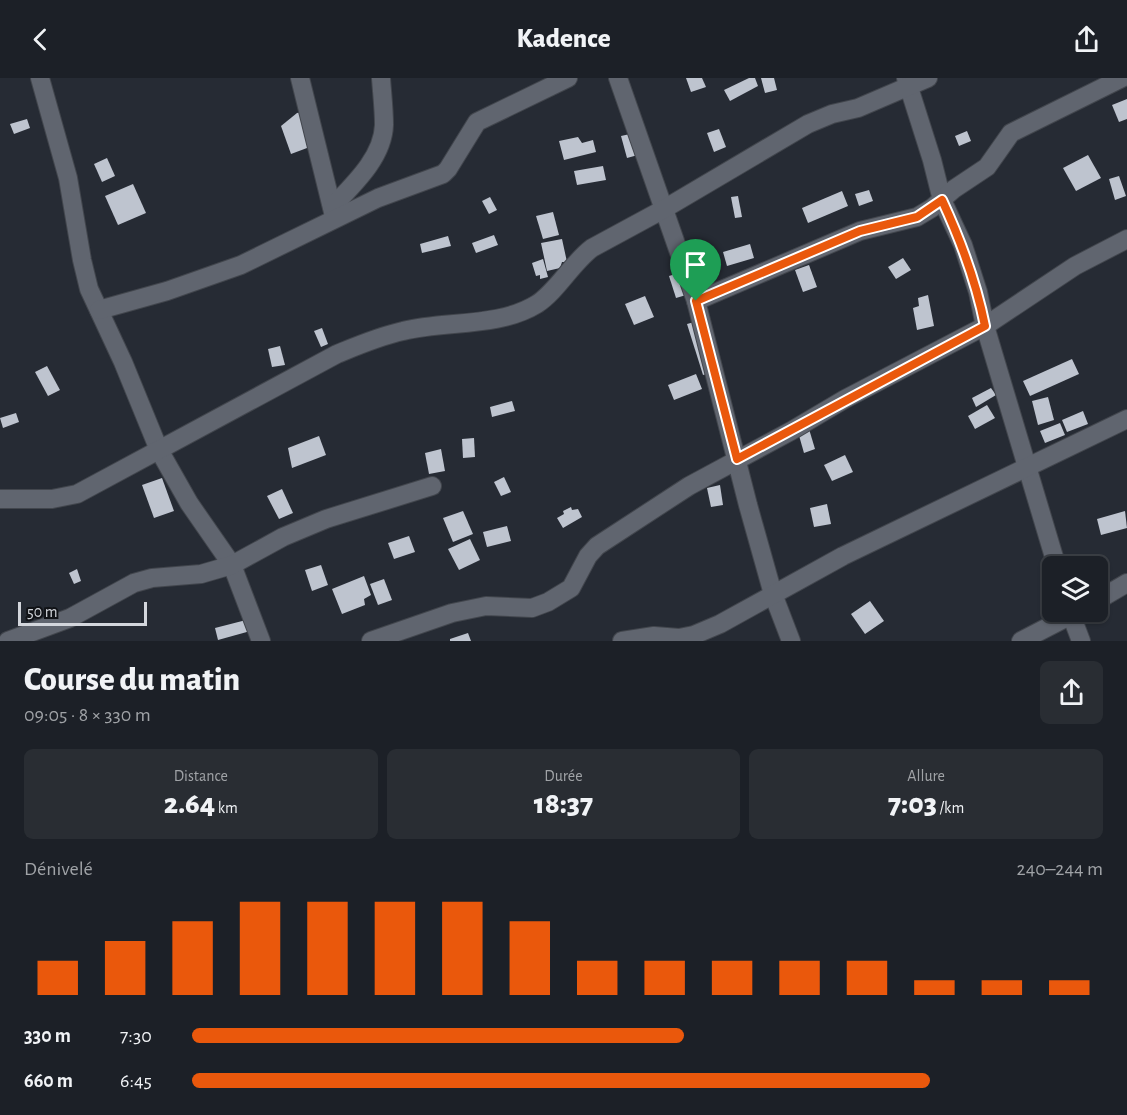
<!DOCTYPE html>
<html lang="fr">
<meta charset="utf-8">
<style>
:root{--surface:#1c2027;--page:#292d33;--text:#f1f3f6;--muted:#a0a3a7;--line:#3a3e44;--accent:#ea580c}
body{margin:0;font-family:"Alegreya Sans",sans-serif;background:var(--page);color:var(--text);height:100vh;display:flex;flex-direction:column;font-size:22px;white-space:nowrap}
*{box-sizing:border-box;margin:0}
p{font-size:20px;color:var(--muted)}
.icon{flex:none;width:33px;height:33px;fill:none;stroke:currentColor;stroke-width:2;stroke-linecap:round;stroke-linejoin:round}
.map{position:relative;height:563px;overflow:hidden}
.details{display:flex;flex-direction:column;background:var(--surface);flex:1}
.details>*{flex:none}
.tools{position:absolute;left:1042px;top:478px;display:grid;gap:12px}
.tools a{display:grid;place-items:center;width:66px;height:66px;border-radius:9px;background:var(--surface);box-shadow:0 2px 4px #0004,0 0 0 2px var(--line);font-size:30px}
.scale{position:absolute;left:18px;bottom:15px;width:129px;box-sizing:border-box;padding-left:6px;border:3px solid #d3d6dc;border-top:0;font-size:16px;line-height:21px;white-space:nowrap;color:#d3d6dc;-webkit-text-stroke:4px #111317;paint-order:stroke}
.pin{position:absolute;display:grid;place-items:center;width:51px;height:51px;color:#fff;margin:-62px -26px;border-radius:50% 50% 50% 0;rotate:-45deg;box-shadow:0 0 6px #0007}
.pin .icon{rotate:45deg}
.round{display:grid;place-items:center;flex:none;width:63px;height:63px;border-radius:9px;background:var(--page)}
.summary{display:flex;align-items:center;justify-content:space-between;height:102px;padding:0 24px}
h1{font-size:33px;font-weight:800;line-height:45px}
.stats{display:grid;grid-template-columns:repeat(3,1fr);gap:9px;height:102px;padding:6px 24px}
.stats div{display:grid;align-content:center;border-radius:9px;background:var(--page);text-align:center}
.stats b{font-size:30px;font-weight:800}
.stats small{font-size:16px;font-weight:400}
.stats p{font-size:16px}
.chart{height:168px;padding:12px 24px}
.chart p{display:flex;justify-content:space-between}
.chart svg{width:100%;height:108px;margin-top:6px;stroke:var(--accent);stroke-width:6}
ul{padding:0 24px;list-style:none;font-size:20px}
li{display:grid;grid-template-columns:96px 72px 1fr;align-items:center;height:45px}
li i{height:15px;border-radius:8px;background:var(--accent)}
header{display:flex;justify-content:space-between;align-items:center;height:78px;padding:0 24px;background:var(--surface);font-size:27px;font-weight:800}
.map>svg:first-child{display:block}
.building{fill:#bec4cf}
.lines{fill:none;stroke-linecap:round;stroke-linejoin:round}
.street-casing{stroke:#42464d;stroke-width:20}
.street{stroke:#60656f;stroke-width:18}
.route-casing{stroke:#fff;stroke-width:12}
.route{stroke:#ea580c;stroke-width:8}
</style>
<header><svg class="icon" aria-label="back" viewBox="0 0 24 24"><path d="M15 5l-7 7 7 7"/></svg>Kadence<svg class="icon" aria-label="share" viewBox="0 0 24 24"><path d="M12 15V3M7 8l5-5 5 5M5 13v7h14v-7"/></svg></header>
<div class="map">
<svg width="1127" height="563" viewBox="0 0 1127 563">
<rect width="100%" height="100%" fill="#262b34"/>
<g class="building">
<polygon points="686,0 702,0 706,9 691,14"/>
<polygon points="749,0 755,0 758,8 730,23 724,12"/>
<polygon points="761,0 774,0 777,12 765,15"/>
<polygon points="1127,21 1127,41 1119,44 1112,27"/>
<polygon points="311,32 323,64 291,76 281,48 297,35"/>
<polygon points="27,41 30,50 14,56 10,46"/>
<polygon points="719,51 726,69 714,74 707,55"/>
<polygon points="967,53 971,63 959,68 955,58"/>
<polygon points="639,54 645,75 627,80 621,58"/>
<polygon points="578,59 582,65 593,62 596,74 564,82 559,63"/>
<polygon points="1088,77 1101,100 1076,113 1063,90"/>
<polygon points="107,80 115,98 102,104 94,86"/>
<polygon points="603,88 606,102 577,107 574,93"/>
<polygon points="1119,98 1126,118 1115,122 1109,101"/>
<polygon points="133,106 146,135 118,147 105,118"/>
<polygon points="869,112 873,123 859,128 855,116"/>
<polygon points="842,113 848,128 808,145 802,130"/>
<polygon points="738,118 742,139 735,140 731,119"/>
<polygon points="490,119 497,132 489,136 482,123"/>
<polygon points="553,134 559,157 543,161 536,138"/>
<polygon points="494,157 498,167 476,175 472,165"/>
<polygon points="448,158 451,168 422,175 420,166"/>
<polygon points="562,161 567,184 562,184 560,190 547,193 541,165"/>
<polygon points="750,166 754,180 727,188 723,174"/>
<polygon points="903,180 911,192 896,201 888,189"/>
<polygon points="543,181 548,199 540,201 540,197 536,198 532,185"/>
<polygon points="809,187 817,209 803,214 795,192"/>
<polygon points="685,193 693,215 676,220 669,198"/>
<polygon points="928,217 934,248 917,252 913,230 919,228 918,220"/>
<polygon points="645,218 654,239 634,247 625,226"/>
<polygon points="705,241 720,292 703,297 687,246"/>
<polygon points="322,250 328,266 321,269 314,253"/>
<polygon points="280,268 285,287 272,289 268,271"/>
<polygon points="1072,281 1079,296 1030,318 1023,303"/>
<polygon points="47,288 60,312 48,318 35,294"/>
<polygon points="696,296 702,311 674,322 668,307"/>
<polygon points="991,310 996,317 976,329 972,320"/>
<polygon points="1048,319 1054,342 1038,347 1032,323"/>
<polygon points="512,323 515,333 492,339 490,329"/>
<polygon points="987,327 995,340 975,351 968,338"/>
<polygon points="1083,333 1088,346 1067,354 1062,342"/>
<polygon points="16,335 19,344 3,350 0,340"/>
<polygon points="1060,345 1065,357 1045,365 1040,353"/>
<polygon points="809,351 815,371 804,375 798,354"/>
<polygon points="319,358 326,377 292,390 288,370"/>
<polygon points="474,360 475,379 463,380 462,361"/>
<polygon points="441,371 445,393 429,396 425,375"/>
<polygon points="845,377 853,394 832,403 824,387"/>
<polygon points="504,399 511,414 501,418 494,404"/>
<polygon points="162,400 174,433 154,440 142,407"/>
<polygon points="720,407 723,427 711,429 707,410"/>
<polygon points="282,411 293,435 279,441 267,418"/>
<polygon points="827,426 831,446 814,449 810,430"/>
<polygon points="571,429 572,432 578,431 582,439 563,450 557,440 564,436 563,433"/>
<polygon points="463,433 473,456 453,464 443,440"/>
<polygon points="1125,433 1127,450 1101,457 1097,441"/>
<polygon points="507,448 511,463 487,469 483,454"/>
<polygon points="409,458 415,474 394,481 388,465"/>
<polygon points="470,461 480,482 459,492 448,471"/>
<polygon points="321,487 328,507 312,513 305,492"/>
<polygon points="77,491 81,503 74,506 69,495"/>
<polygon points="364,498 371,517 364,521 365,527 342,536 332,511"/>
<polygon points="384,501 392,522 378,527 370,506"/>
<polygon points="870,523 884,543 865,556 851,536"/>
<polygon points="250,541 254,552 218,562 215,550"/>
<polygon points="468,555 471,563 450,563 450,561"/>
</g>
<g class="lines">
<g class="street-casing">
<g id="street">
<polyline points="40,0 68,100 82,182 89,211 123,284 159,372 189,425 232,487 261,563"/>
<polyline points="300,0 334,138"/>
<polyline points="618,0 696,223 748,427 773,516 791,563"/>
<polyline points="906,0 932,82 942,122 963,167 978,214 985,248 1057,489"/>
<path d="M 333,128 C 354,106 383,79 384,47 C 384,31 382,15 381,0"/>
<polyline points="696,223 860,153 917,139 932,130 954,111 987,89 1011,55 1122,0"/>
<polyline points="99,232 167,213 241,187 378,120 443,96 448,91 477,44 568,0"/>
<path d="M 0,421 L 52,421 L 77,416 L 337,276 C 359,267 380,258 403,253 C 446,242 498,250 537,226 C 557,213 572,185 592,170 L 664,131 L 808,46 L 832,36 L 858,30 L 928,0"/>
<polyline points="1098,522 1127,505"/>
<polyline points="1070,534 1081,563"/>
<polyline points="8,563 70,540 134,505 152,500 201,496 232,487 283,459 326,441 432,408"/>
<polyline points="371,563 452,535 486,528 532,530 548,524 571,510 588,478 597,468 689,408 791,353 845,321 985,248 1075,188 1127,161"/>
<polyline points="622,563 654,558 679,560 694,557 720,546 843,478 1127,341"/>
<polyline points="1021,563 1077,534"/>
</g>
</g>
<use href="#street" class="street"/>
</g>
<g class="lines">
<g class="route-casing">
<path id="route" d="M 942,122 C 961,163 976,203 985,248 L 737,381 L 696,223 L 860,153 L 917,139 Z"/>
</g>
<use href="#route" class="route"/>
</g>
</svg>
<div class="tools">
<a><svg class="icon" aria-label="layers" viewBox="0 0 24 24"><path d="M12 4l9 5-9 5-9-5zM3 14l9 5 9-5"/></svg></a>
</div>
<div class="scale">50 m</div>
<div class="pin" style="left:696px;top:223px;background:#1e9e55"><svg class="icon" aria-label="arrive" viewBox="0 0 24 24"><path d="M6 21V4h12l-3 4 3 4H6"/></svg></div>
</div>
<section class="details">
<div class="summary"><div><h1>Course du matin</h1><p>09:05 · 8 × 330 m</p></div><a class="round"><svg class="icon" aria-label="share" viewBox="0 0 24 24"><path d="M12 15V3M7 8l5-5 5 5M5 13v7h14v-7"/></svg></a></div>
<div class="stats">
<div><p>Distance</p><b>2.64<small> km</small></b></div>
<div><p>Durée</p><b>18:37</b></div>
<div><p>Allure</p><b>7:03<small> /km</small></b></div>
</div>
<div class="chart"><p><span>Dénivelé</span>240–244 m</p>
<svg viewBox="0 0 160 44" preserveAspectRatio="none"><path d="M5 44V30M15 44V22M25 44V14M35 44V6M45 44V6M55 44V6M65 44V6M75 44V14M85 44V30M95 44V30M105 44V30M115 44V30M125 44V30M135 44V38M145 44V38M155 44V38"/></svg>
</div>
<ul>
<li><b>330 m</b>7:30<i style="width:54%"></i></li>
<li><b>660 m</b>6:45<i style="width:81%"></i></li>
</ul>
</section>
